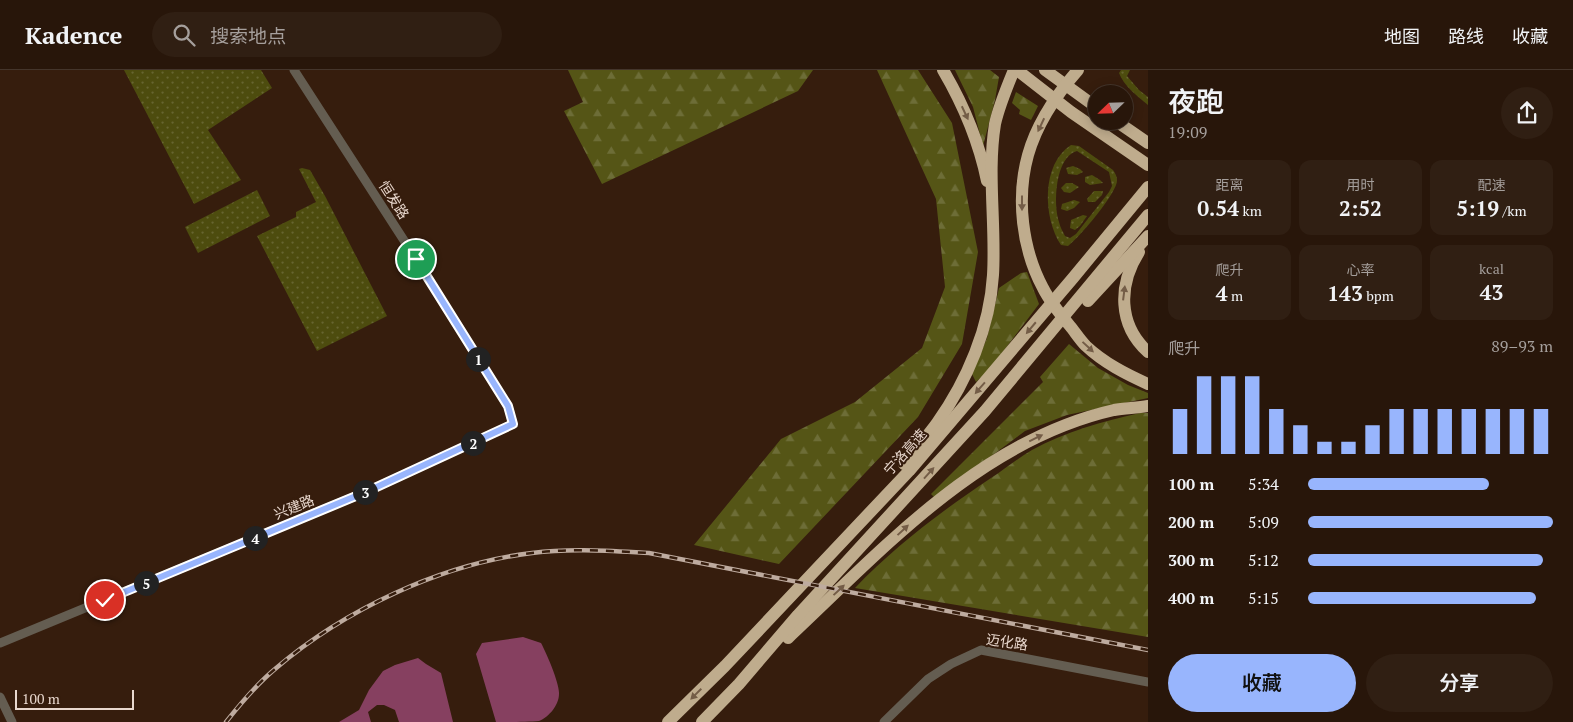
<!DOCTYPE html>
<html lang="zh">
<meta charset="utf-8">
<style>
:root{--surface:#28160a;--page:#301f13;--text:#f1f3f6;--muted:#a59f9c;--line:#44352b;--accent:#98b5fd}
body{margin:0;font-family:"PT Serif","Noto Sans SC",serif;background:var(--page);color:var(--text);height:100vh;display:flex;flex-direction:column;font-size:19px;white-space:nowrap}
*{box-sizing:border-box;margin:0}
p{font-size:16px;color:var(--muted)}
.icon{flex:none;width:28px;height:28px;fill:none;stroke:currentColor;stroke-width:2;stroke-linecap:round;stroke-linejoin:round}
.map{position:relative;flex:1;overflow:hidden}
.details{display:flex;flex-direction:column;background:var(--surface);width:425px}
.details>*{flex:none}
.needle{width:32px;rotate:247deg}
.tools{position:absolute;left:1088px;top:15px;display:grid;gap:10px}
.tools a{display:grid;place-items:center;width:45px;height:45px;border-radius:50%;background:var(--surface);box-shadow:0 2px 12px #0003,0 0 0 1px var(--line);font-size:25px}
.scale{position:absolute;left:15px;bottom:12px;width:119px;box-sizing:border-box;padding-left:5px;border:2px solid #e9d8ce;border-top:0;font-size:14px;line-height:18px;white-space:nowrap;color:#e9d8ce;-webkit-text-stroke:4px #361d0d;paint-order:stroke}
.pin{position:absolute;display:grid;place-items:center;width:42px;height:42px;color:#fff;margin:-21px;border:2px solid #fff;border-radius:50%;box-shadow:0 1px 5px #0007}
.km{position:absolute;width:25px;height:25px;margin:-12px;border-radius:50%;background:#222;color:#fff;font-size:14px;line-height:25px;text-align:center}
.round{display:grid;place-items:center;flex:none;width:52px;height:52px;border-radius:26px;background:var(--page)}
.headline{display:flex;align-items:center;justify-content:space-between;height:85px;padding:0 20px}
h1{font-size:28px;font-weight:600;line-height:38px}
.metrics{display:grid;grid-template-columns:repeat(3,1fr);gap:8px;height:85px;padding:5px 20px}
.metrics div{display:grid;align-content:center;border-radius:12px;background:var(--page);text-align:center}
.metrics b{font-size:21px;font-weight:600}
.metrics small{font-size:14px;font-weight:400}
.metrics p{font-size:14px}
.chart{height:140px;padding:10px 20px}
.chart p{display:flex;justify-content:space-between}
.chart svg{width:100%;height:90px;margin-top:5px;stroke:var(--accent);stroke-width:6}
.primary-button{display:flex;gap:10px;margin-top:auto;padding:10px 20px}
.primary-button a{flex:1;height:58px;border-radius:30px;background:var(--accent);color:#111;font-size:20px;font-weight:600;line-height:58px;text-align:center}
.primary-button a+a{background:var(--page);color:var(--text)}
ul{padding:0 20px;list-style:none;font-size:16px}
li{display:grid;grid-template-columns:80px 60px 1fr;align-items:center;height:38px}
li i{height:12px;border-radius:6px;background:var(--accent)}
header{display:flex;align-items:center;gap:30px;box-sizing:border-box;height:70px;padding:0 25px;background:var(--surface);border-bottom:1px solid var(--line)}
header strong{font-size:24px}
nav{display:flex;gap:28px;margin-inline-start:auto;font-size:18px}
.search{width:350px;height:45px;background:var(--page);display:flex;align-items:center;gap:12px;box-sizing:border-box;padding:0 18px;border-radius:28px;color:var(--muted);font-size:19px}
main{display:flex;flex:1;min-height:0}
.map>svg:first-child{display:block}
.grass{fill:url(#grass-dots);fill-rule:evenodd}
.forest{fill:url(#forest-firs)}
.water{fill:#864060}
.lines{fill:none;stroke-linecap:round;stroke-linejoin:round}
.minor{stroke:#645d51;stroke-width:9}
.highway{stroke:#bfac8d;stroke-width:12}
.rail-casing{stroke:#beab9f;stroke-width:4.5}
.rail{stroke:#361d0d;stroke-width:2.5;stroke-dasharray:8;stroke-linecap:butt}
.oneway{fill:#745d47}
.route-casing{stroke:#fff;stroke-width:10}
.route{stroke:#98b5fd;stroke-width:6}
.labels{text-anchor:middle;stroke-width:4;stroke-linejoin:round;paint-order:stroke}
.street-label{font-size:14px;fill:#e9d8ce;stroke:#361d0d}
</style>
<header>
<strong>Kadence</strong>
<div class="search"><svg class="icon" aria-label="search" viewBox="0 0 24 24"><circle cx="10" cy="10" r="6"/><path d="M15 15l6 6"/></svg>搜索地点</div>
<nav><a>地图</a><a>路线</a><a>收藏</a></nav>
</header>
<main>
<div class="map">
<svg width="1148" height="652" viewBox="0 0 1148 652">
<defs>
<pattern id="grass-dots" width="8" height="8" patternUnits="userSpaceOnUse" patternTransform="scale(1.25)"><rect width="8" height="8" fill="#4d4c0e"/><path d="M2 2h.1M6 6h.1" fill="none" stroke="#676530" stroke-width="1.8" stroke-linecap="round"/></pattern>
<pattern id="forest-firs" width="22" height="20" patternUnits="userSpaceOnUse" patternTransform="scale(1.25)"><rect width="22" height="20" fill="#555516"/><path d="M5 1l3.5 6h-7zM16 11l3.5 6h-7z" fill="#6d6d37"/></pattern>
</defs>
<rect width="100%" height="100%" fill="#361d0d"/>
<g class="grass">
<polygon points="124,0 261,0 272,18 208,60 241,110 194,134"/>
<path d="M 1121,0 L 1130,0 L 1127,6 L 1139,20 L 1148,27 L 1148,35 C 1137,26 1124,16 1119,3 Z"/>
<path d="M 1071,75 L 1079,76 L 1113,100 C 1115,103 1117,106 1117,110 C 1118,122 1079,168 1068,176 L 1061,175 C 1043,148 1041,94 1071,75 ZM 1077,81 L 1109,102 L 1112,116 L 1109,122 L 1076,164 L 1070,168 L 1065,166 C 1063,162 1060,157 1059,152 C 1053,134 1055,87 1077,81 Z"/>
<polygon points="1073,96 1080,99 1083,102 1077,105 1068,104 1066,98"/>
<polygon points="302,98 310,100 325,126 387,246 317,281 257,166 296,147 296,142 316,132 299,99"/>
<polygon points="1092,105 1100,110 1103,113 1090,115 1085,112 1085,107"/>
<polygon points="1066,113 1072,113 1079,117 1070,123 1064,122 1061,118"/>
<polygon points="257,120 270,146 198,183 185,157"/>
<polygon points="1094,121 1103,121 1102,125 1095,132 1088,132 1087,129"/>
<polygon points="1074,130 1080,132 1074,138 1067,141 1061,139 1062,134"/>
<polygon points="1083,145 1087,146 1080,156 1075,160 1070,158 1071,150"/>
</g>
<g class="forest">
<polygon points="568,0 813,0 798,21 602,114 564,41 583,32"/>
<polygon points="877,0 918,0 952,53 978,182 962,274 918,347 779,494 694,475 781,369 855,332 922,278 945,217 936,129"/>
<polygon points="955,0 990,0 999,7 995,30 983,76 973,37"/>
<polygon points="1016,22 1038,36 1031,50 1019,44 1020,40 1012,33"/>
<polygon points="1027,202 1039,234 990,299 976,312 972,304 987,268 999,218 1021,203"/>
<polygon points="1069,274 1098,298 1128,315 1148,323 1148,328 1067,345 1025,361 935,428 931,424 1043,312 1040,307"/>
<path d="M 1140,343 L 1148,343 L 1148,567 L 855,518 C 895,476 943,440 991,408 C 1005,399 1018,388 1032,380 C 1065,362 1103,351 1140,343 Z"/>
</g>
<g class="water">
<path d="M 523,567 L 541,573 C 546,582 560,614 559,624 C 559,635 549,647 539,651 C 529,652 508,652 496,652 L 476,584 L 482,573 Z"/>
<polygon points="418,588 426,594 441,603 453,652 399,652 395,640 384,635 377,635 368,642 371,652 339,652 359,640 369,620 383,601 395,595"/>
</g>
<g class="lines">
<g class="minor">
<polyline points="0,573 368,421 513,354 508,336 416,189 294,0"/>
<polyline points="0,627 12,652"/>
<polyline points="884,652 928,609 951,594 981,580 1148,612"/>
</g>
<g class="highway">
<path d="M 943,0 C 963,34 979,72 987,111"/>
<polyline points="1017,0 1071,42 1148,95"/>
<polyline points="1045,0 1096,37"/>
<path d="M 1078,0 C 1056,25 1037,53 1028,85 C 1016,128 1022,179 1043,218 C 1050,232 1060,244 1070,256 C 1075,262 1080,270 1086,276 C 1104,293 1126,304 1148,314"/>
<polyline points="1116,51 1148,73"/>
<path d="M 1139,182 C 1118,215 1118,255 1148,282"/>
<polyline points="1088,231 1148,166"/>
<path d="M 904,394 C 915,380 927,367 937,353 C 967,311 990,257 993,205 C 996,155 987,103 995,54 C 999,36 1007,17 1014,0"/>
<path d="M 788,568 C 884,478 981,370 1114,340 C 1125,338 1137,338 1148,336"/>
<polyline points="668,652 725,596 909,401 1073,208 1148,117"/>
<polyline points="702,652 739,614 798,545 985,341 1148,145"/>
</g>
<g class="rail-casing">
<path id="rail" d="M 226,652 C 241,633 257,614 275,599 C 344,540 441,494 532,483 C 571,478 610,481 649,483 L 1148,580"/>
</g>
<use href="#rail" class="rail"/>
</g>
<defs><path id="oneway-solid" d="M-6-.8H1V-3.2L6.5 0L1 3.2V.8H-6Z" transform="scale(1.25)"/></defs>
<g class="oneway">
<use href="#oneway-solid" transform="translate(965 43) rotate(65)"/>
<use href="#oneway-solid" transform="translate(1041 55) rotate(115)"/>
<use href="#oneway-solid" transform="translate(1022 133) rotate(90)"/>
<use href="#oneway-solid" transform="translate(1124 223) rotate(-83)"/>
<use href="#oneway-solid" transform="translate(1031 258) rotate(130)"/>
<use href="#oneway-solid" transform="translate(1088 277) rotate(43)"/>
<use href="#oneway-solid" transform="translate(980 318) rotate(131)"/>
<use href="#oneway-solid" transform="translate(1036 368) rotate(-26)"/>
<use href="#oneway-solid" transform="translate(929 403) rotate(-48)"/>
<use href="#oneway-solid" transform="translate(903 460) rotate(-43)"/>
<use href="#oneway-solid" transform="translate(839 520) rotate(-43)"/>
<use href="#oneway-solid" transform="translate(696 624) rotate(135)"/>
</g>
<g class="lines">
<g class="route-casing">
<polyline id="route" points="105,530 368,421 513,354 508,336 416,189"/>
</g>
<use href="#route" class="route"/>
</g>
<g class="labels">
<g class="street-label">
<text transform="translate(394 130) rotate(57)" y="5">恒发路</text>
<text transform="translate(905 382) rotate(-48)" y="5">宁洛高速</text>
<text transform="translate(294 437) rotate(-22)" y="5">兴建路</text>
<text transform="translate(1007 572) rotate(8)" y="5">迈化路</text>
</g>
</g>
</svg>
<div class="tools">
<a><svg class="needle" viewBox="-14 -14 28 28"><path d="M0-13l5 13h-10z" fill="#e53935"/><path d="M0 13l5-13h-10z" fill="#a59f9c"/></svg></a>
</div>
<div class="scale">100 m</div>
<div class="pin" style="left:416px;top:189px;background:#1e9e55"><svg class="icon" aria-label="arrive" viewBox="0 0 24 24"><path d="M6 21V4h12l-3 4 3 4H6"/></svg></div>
<div class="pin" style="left:105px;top:530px;background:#d93025"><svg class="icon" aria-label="check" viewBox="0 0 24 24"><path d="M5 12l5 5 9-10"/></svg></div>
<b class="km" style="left:478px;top:289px">1</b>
<b class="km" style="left:473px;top:373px">2</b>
<b class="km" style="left:365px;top:422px">3</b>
<b class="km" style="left:255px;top:468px">4</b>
<b class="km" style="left:146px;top:513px">5</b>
</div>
<section class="details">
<div class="headline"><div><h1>夜跑</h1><p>19:09</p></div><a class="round"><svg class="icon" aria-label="share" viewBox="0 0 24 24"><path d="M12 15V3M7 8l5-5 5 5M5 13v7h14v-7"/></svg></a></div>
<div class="metrics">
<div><p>距离</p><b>0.54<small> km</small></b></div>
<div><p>用时</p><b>2:52</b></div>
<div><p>配速</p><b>5:19<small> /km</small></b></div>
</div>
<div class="metrics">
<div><p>爬升</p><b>4<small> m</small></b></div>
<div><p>心率</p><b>143<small> bpm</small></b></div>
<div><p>kcal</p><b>43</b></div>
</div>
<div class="chart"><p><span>爬升</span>89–93 m</p>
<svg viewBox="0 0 160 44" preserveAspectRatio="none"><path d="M5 44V22M15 44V6M25 44V6M35 44V6M45 44V22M55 44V30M65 44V38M75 44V38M85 44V30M95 44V22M105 44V22M115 44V22M125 44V22M135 44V22M145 44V22M155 44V22"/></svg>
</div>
<ul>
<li><b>100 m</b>5:34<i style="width:74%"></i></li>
<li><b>200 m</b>5:09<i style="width:100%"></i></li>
<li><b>300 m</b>5:12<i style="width:96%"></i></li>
<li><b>400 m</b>5:15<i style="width:93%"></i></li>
</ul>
<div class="primary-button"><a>收藏</a><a>分享</a></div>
</section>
</main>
